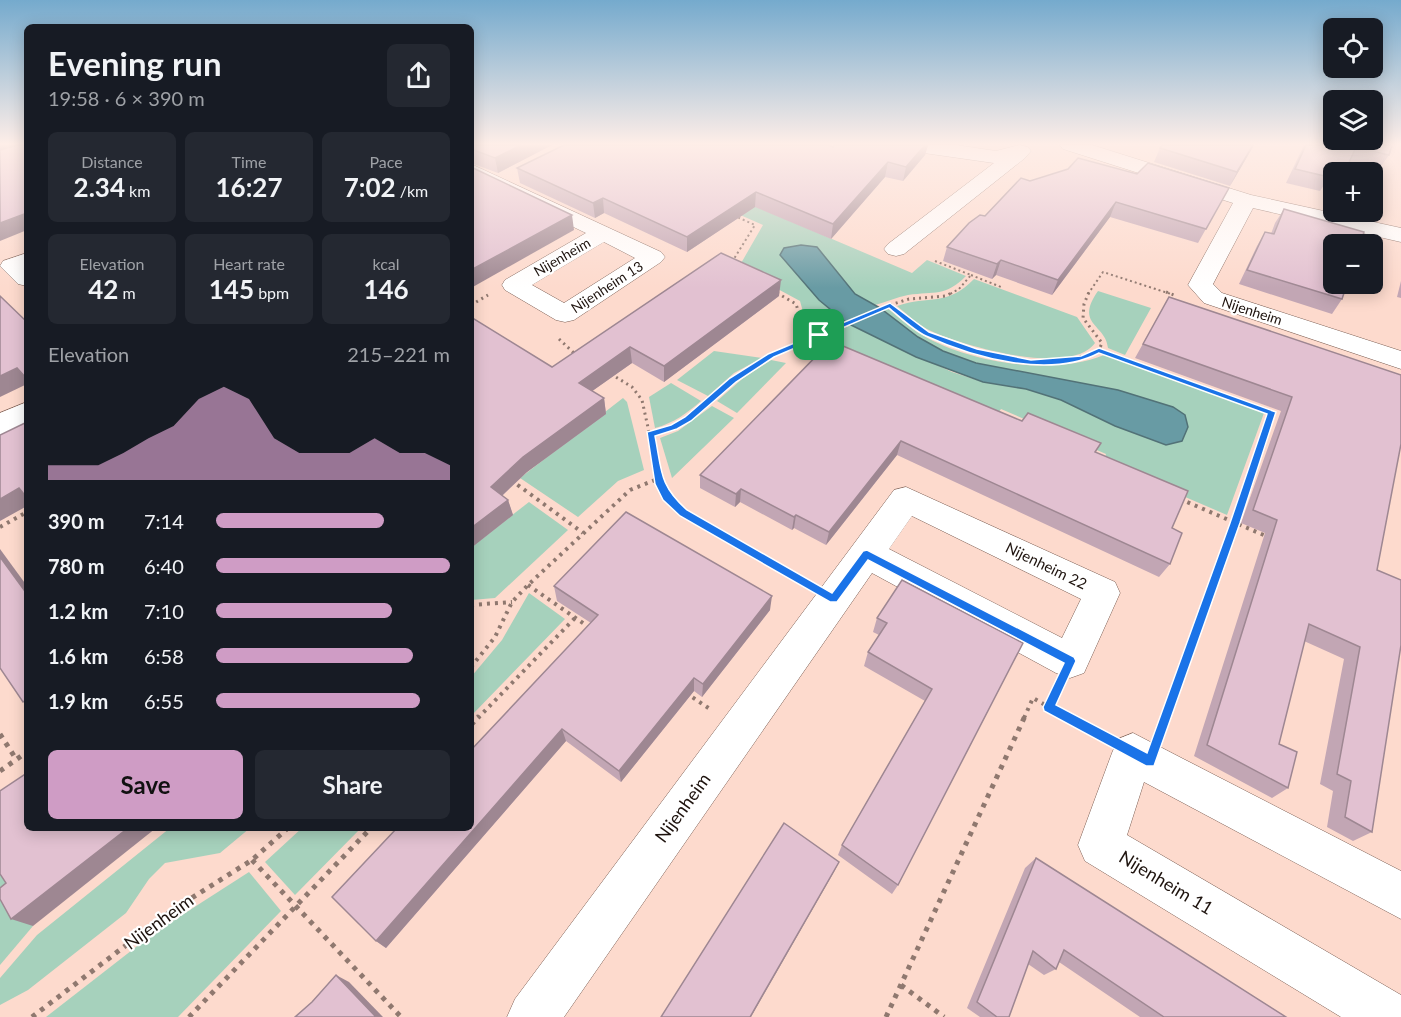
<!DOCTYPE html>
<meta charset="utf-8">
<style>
:root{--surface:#171b24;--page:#242831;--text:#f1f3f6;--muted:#9ea1a6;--accent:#cf9cc5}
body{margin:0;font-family:Lato,sans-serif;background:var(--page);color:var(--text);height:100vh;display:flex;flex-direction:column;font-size:22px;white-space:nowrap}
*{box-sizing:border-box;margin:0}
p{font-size:20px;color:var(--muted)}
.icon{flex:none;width:33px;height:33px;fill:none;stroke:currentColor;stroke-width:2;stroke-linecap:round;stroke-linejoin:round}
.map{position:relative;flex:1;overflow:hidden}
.details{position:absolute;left:24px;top:24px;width:450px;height:807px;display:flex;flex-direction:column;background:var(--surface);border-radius:9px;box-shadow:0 3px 15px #0003}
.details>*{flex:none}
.tools{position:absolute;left:1323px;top:18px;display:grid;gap:12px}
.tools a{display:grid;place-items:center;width:60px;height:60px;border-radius:9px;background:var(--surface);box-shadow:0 3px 15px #0003;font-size:30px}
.pin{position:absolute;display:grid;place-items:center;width:51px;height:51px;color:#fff;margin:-26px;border-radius:12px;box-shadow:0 3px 9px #0006}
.round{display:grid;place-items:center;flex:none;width:63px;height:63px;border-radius:9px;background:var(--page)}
.overview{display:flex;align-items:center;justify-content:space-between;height:102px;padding:0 24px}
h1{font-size:33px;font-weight:700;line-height:45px}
.figures{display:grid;grid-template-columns:repeat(3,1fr);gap:9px;height:102px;padding:6px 24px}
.figures div{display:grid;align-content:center;border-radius:9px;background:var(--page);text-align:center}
.figures b{font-size:26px;font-weight:700}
.figures small{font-size:16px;font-weight:400}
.figures p{font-size:16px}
.chart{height:168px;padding:12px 24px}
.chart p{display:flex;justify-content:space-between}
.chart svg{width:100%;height:108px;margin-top:6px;fill:var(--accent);opacity:.7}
.primary-button{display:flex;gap:12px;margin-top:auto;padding:12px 24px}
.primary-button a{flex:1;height:69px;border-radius:9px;background:var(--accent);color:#111;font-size:24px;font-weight:700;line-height:69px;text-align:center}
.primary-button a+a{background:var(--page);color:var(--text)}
ul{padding:0 24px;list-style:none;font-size:20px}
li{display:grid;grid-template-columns:96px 72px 1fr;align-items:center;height:45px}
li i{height:15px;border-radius:8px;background:var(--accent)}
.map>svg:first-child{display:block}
.green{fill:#a6d1bc}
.water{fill:#689ba4;stroke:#527277;stroke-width:1.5}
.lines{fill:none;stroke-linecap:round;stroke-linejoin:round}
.minor-casing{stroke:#7c5f54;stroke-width:1}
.path-far3{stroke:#8f786f;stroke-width:2;stroke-dasharray:2 3;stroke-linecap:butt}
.path-far2{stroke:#8f786f;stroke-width:3;stroke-dasharray:2 4;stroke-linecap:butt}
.path-far1{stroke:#8f786f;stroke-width:4;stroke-dasharray:3 5;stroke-linecap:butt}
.path{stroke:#8f786f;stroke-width:5;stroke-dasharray:4.5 6;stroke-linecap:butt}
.minor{fill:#fff;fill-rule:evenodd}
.wall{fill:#c2a6b4}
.shaded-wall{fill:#9e8792}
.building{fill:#e2c1d1;stroke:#9e8792;stroke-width:1.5}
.route{fill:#1a73e8;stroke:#fff;stroke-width:1.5;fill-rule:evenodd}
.labels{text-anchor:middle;stroke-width:4.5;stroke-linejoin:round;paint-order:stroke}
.far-street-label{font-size:14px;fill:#1e130e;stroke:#fff}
.street-label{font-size:15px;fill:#1e130e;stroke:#fff}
.near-street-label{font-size:18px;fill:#1e130e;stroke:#fff}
</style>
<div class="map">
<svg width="1401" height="1017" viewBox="0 0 1401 1017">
<rect width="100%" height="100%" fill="#fddacd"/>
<g class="green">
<path d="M 677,173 L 912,273 L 927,260 L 966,276 C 945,297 935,291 908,295 C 897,297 886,302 875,305 L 855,294 L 817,247 L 819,300 L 843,320 L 820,331 L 805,319 L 800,301 L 752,275 L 740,265 L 763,225 L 663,181 Z"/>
<path d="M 974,279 L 1077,317 L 1095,343 C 1071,377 963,346 931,331 C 919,326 907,314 897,306 C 929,295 947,307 974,279 Z"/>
<path d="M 1098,291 L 1151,308 L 1125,355 L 1108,348 C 1106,324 1074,325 1098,291 Z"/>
<path d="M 887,308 C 899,317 911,329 924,336 C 971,363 1053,376 1104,355 L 1264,413 L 1227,515 L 1104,462 L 1106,454 L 1001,409 L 996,416 L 869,363 L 826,336 L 851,325 L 952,372 L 983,382 L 1026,389 L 1061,400 L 1115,426 L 1118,390 L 976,363 L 943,351 L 918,337 L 883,310 Z"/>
<polygon points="714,351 762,358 734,373 708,396 677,380"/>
<polygon points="771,360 786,363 737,413 717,401 742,379"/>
<path d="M 671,383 L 701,401 C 687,413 674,423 655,428 L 649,397 Z"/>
<polygon points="623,398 627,402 644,470 618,481 578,517 520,478"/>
<polygon points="712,406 734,418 672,478 660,438 678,431"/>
<polygon points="529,502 568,530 495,598 471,600 471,547"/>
<polygon points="529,593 565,619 471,716 471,677 502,640"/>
<polygon points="170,828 250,828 220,853 165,863 149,879 126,913 28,990 0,1005 0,978 37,935"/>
<polygon points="302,828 361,828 295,895 265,862"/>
<polygon points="0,868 33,926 0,965"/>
<polygon points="249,872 281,911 178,1017 46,1017 154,933"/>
</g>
<polygon class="water" points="801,245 817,247 855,294 880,308 918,337 943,351 976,363 1118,390 1173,407 1185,415 1188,427 1182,441 1166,445 1115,426 1061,400 1026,389 983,382 916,357 847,323 819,300 780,255 784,248"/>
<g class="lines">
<g class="minor-casing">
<g id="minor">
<polygon points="900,145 956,145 996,151 1019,145 1028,147 1031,151 1025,158 904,254 896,256 888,254 884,249 888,244 994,163 910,151 903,149"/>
<polygon points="1060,145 1092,145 1251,195 1401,228 1401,242 1253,208 1213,284 1222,293 1401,351 1401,369 1204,303 1188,285 1233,203 1063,149"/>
<path d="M 471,164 L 661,252 L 665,257 L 661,262 L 574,320 L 565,322 L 556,320 L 505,290 L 502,285 L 505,280 L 586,233 L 471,178 ZM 604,242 L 635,258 L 564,303 L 532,285 Z"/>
<polygon points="27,253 27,286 18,284 0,266 3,261"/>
<polygon points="27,402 27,424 0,435 0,413"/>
<path d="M 906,487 L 1115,582 L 1120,593 L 1084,673 L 1070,678 L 1056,673 L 872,573 L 564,1017 L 507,1017 L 515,999 L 894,490 ZM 912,516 L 1081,599 L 1062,638 L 889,549 Z"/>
<polygon points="1133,733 1401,871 1401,919 1144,782 1127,835 1401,995 1401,1017 1341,1017 1085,861 1078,845 1112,753 1118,739"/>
</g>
</g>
<g class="path-far3">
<polyline points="935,261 971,275 959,289 950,294"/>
<polyline points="732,262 755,225 735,216"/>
<polyline points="971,275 1001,287"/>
<polyline points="1088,294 1103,272 1171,294"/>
</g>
<g class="path-far2">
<polyline points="1166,292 1174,295"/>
<polyline points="777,293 796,304 801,320 834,344"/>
<polyline points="471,305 488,295"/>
<polyline points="890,305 909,299 946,296 953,292"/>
<polyline points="559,339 575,354"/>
<polyline points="1099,350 1272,412 1249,481"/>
<polyline points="611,374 632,387 642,400 659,478 652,481"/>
<path d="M 650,435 L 674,427 L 688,419 L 733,380 L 771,355 L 890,305 C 902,314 913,326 926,333 C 972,358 1052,374 1099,350 L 1102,343 L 1083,318 L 1084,304 L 1089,292"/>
<polyline points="659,478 660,481"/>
</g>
<g class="path-far1">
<polyline points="511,480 583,533"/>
<polyline points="660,480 667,498 683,513 803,582"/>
<polyline points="1180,499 1266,536"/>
<polyline points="0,527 27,512"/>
<polyline points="528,585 590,628"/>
<polyline points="471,605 512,602"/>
<polyline points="471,667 495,637 512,602 528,585 630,490 655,480"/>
<polyline points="1056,691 1049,707 1069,718"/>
<polyline points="686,693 710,709"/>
<polyline points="478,718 575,618"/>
<polyline points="1024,718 1033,698 1049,707"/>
<polyline points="1165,718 1249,480"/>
</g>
<g class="path">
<polyline points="1066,716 1101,735"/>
<polyline points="471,725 479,716"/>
<polyline points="1162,727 1166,716"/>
<polyline points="0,734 16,759"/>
<polyline points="0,771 27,752"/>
<polyline points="252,860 401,1017"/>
<polyline points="901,985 944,1017"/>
<polyline points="32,1017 171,911 252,860 288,828"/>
<polyline points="189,1017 371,828"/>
<polyline points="886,1017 1025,716"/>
</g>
<use href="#minor" class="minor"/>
</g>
<g class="wall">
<polygon points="471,145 552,145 498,173 471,163"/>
<polygon points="928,145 925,155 903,181 885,177 831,239 755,207 687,252 604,213 595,218 520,183 517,168 833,147"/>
<polygon points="1162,145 1254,145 1230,186 1154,162 1160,148"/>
<polygon points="1304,145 1392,145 1389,155 1379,169 1350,162 1344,172 1334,172 1334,180 1328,179 1320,191 1286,183"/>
<polygon points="1137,174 1229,188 1198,243 1110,217 1052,295 996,275 992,279 943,261 947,247 1030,181"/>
<polygon points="1284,209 1342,299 1332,314 1239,284 1257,246 1265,232 1271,234 1275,223"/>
<polygon points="1401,281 1401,298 1397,297"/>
<polygon points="779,296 664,382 632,363 592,391 604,398 606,414 527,472 502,496 508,500 513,515 471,548 552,367"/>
<polygon points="1169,297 1401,375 1377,570 1372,832 1353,841 1327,827 1333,791 1320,784 1344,659 1304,641 1279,744 1288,788 1272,798 1194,756 1265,533 1241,523 1281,411 1135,358"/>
<polygon points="831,341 1096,452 1172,528 1170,564 1159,577 897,455 826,545 794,528 792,530 740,502 735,507 700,488 700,475"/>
<polygon points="554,586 770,610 702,697 694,691 621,782 566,741 386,948 376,941 591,623 557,601"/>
<polygon points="877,618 1023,643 898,885 892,894 838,855 842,845 925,701 864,666 868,652 879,635 873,632"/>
<polygon points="1036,858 1286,1017 1140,1017 1059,962 1056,969 1044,975 1028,964 1009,1017 980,1017 967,1008 1025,868"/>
</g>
<g class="shaded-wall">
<polygon points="0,145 23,145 0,150"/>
<polygon points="521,145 552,145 498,173 495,158"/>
<polygon points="925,145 928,145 925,155 903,181 906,167"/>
<polygon points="1253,145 1254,145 1230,186 1237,172"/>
<polygon points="888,162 885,177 831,239 833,224"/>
<polygon points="756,192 755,207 687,252 687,237"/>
<polygon points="603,198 604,213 595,218 593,203"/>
<polygon points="1116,202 1110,217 1052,295 1058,280"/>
<polygon points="27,213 27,230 0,241 0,223"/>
<polygon points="572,215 574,230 471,288 471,270"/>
<polygon points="1001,260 996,275 992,279 997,264"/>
<polygon points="781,280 779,296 664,382 664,366"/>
<polygon points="630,347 632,363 581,399 579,383"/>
<polygon points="17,368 27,380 27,384 0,397 0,376"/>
<polygon points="604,398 606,414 527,472 495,502 491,487 523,457"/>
<polygon points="901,441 897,455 826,545 829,532"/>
<polygon points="19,488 27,496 27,506 0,521 0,499"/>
<polygon points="741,489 740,502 735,507 736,494"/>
<polygon points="508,500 513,515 471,548 471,528"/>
<polygon points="796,515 794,528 792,530 794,517"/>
<polygon points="0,549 27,586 27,594 0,557"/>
<polygon points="772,596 770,610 702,697 703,684"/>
<polygon points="694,678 694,691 621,782 619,771"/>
<polygon points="562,729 566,741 386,948 376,941"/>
<polygon points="128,828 156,828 33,926 11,919"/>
<polygon points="839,862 834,872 751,1017 750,1017"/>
<polygon points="336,975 349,982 383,1017 376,1017"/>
</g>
<g class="building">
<polygon points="17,145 27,145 27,213 0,223 0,150"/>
<polygon points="471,145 521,145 495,158 471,149"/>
<polygon points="564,145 829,145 833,147 834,145 925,145 906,167 888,162 833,224 756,192 687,237 603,198 593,203 517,168"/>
<polygon points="1162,145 1253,145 1237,172 1160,148"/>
<polygon points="1306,145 1392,145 1389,155 1356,147 1347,167 1333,163 1329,177 1295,169"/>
<polygon points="1078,158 1137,174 1148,163 1229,188 1206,229 1116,202 1058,280 1001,260 997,264 947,247 969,223 980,215 985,216 1021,178 1030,181 1068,169"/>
<polygon points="471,167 572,215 471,270"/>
<polygon points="1284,209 1364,232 1360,244 1334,244 1334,284 1347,284 1342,299 1247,270 1265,232 1274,234"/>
<polygon points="721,253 781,280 664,366 630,347 579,383 604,398 523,457 491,487 508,500 471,528 471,317 552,367"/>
<polygon points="0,296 27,322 27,379 17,368 0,376"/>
<polygon points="1169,297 1401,375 1401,444 1377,570 1401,580 1401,645 1372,832 1345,817 1351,781 1337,774 1360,647 1309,624 1279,744 1297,752 1288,788 1207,745 1277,520 1253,510 1292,397 1143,344"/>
<polygon points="831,341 1022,421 1028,413 1101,443 1095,452 1188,491 1172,528 1182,533 1170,564 901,441 829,532 796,515 794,517 741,489 736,494 700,475"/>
<polygon points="27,422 27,498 19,488 0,499 0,435"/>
<polygon points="626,512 772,596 703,684 694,678 619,771 562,729 376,941 332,897 397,828 471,828 471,750 598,615 554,586"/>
<polygon points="0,557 27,594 27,699 23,702 0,668"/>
<polygon points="902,580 1023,643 898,885 842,845 932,689 868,652 887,623 877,618"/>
<polygon points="27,773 27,828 128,828 11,919 0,899 0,888 6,883 0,874 0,791"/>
<polygon points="784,823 839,862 750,1017 661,1017"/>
<polygon points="1036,858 1286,1017 1164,1017 1064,950 1056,969 1033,951 1009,1017 997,1017 977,1002"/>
<polygon points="336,975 376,1017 295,1017 312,1002"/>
</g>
<linearGradient id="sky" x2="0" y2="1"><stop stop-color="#75aacd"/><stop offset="0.5" stop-color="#feeee8"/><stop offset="1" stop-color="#feeee8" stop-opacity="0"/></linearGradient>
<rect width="1401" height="288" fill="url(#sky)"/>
<path class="route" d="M 890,303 L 929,332 L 977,349 L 1031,360 L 1081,356 L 1099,348 L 1276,412 L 1240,523 L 1154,766 L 1146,766 L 1044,711 L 1043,707 L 1064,663 L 868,560 L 837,602 L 830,602 L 680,516 L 663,500 L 655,484 L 647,432 L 671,425 L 685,417 L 730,378 L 768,354 ZM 889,308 C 900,317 913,330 926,336 C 974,358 1050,379 1099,353 L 1267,414 L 1230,523 L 1147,753 L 1056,705 L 1076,661 L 1074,657 L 867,550 L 863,551 L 832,593 L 687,510 C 659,485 662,471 655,436 L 677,429 L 691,421 L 736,382 L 774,357 Z"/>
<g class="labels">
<g class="far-street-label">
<text transform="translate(562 257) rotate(-30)" y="5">Nijenheim</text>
<text transform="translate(607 287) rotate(-33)" y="5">Nijenheim 13</text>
<text transform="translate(1252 311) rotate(18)" y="5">Nijenheim</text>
</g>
<g class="street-label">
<text transform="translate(1046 566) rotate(26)" y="5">Nijenheim 22</text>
</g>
<g class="near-street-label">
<text transform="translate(683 808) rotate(-54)" y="6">Nijenheim</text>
<text transform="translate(1166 883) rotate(31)" y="6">Nijenheim 11</text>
<text transform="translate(159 922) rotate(-36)" y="6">Nijenheim</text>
</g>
</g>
</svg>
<div class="tools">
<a><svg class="icon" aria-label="locate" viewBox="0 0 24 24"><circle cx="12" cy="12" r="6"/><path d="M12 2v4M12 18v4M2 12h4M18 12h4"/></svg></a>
<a><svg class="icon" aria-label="layers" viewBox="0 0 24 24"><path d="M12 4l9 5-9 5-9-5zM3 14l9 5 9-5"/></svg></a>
<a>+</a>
<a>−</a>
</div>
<div class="pin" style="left:819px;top:335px;background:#1e9e55"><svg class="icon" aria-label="arrive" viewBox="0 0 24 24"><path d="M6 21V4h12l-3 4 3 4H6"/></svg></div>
<section class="details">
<div class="overview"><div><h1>Evening run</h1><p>19:58 · 6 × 390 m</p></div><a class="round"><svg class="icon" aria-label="share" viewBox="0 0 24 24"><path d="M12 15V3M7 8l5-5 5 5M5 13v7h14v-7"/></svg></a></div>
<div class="figures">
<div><p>Distance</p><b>2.34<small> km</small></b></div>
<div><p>Time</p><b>16:27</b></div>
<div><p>Pace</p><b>7:02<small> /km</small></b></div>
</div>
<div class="figures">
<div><p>Elevation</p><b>42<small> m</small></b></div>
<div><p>Heart rate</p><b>145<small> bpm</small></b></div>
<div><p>kcal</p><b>146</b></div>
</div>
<div class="chart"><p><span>Elevation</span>215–221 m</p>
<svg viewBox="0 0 160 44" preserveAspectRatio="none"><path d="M0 44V38L10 38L20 38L30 33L40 27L50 22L60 11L70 6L80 11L90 27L100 33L110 33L120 33L130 27L140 33L150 33L160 38V44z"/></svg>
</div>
<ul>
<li><b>390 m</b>7:14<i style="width:72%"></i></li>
<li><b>780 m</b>6:40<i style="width:100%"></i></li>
<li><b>1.2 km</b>7:10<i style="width:75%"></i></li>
<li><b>1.6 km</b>6:58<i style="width:84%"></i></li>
<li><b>1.9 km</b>6:55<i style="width:87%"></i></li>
</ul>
<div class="primary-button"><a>Save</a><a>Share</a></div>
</section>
</div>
